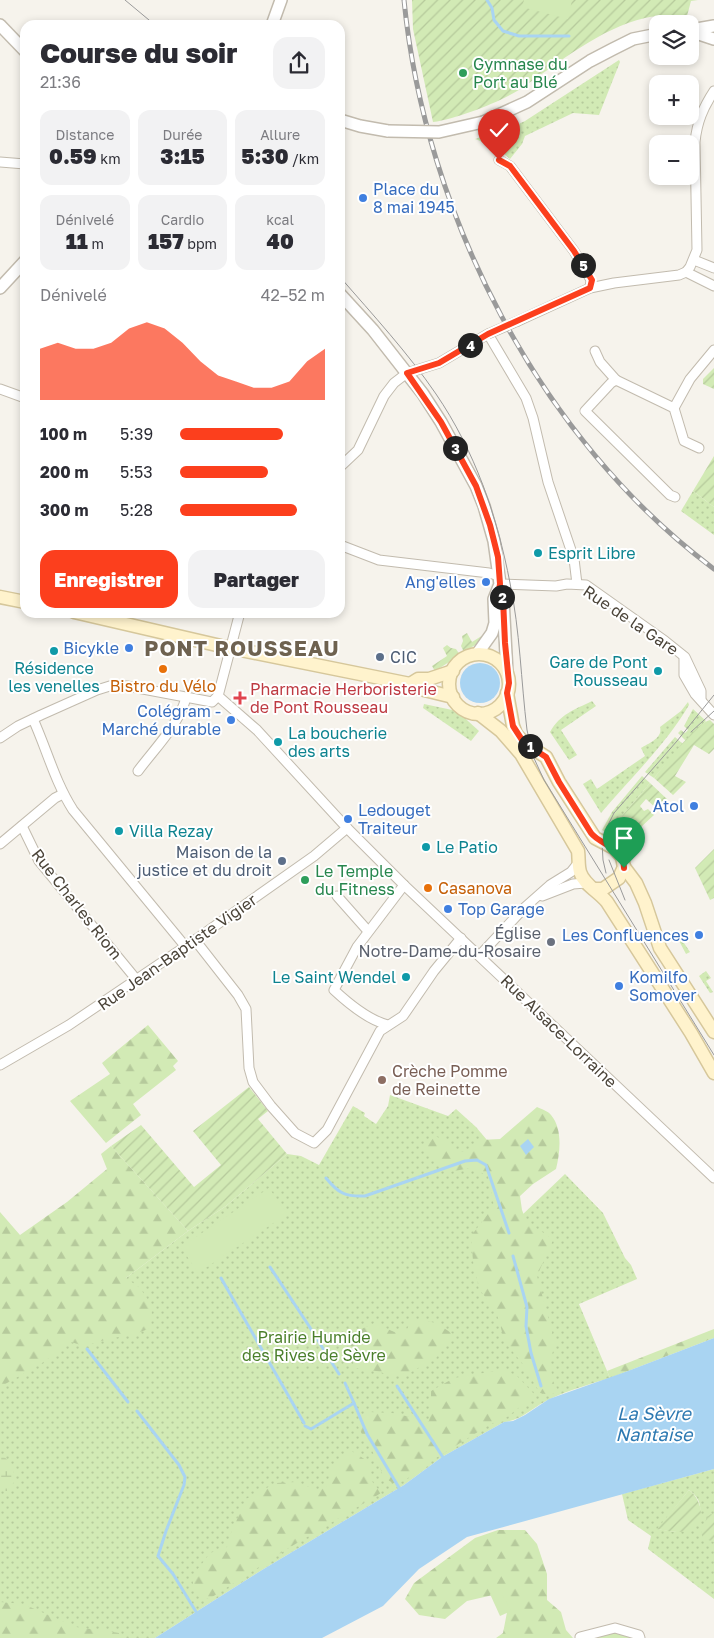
<!DOCTYPE html>
<html lang="fr">
<meta charset="utf-8">
<style>
:root{--surface:#fff;--page:#f2f2f3;--text:#2b2b33;--muted:#7c7c81;--accent:#fc3f1d}
body{margin:0;font-family:"Golos Text",sans-serif;background:var(--page);color:var(--text);height:100vh;display:flex;flex-direction:column;font-size:19px;white-space:nowrap}
*{box-sizing:border-box;margin:0}
p{font-size:16px;color:var(--muted)}
.icon{flex:none;width:28px;height:28px;fill:none;stroke:currentColor;stroke-width:2;stroke-linecap:round;stroke-linejoin:round}
.map{position:relative;flex:1;overflow:hidden}
.sheet{position:absolute;left:20px;top:20px;width:325px;height:598px;display:flex;flex-direction:column;background:var(--surface);border-radius:15px;box-shadow:0 2px 8px #0003}
.sheet>*{flex:none}
.fabs{position:absolute;left:649px;top:15px;display:grid;gap:10px}
.fabs a{display:grid;place-items:center;width:50px;height:50px;border-radius:10px;background:var(--surface);box-shadow:0 2px 8px #0003;font-size:25px}
.pin{position:absolute;display:grid;place-items:center;width:42px;height:42px;color:#fff;margin:-51px -21px;border-radius:50% 50% 50% 0;rotate:-45deg;box-shadow:0 0 5px #0007}
.pin .icon{rotate:45deg}
.km{position:absolute;width:25px;height:25px;margin:-12px;border-radius:50%;background:#222;color:#fff;font-size:14px;line-height:25px;text-align:center}
.round{display:grid;place-items:center;flex:none;width:52px;height:52px;border-radius:15px;background:var(--page)}
.summary{display:flex;align-items:center;justify-content:space-between;height:85px;padding:0 20px}
h1{font-size:28px;font-weight:800;line-height:38px}
.metrics{display:grid;grid-template-columns:repeat(3,1fr);gap:8px;height:85px;padding:5px 20px}
.metrics div{display:grid;align-content:center;border-radius:12px;background:var(--page);text-align:center}
.metrics b{font-size:21px;font-weight:800}
.metrics small{font-size:14px;font-weight:400}
.metrics p{font-size:14px}
.chart{height:140px;padding:10px 20px}
.chart p{display:flex;justify-content:space-between}
.chart svg{width:100%;height:90px;margin-top:5px;fill:var(--accent);opacity:.7}
.button{display:flex;gap:10px;margin-top:auto;padding:10px 20px}
.button a{flex:1;height:58px;border-radius:15px;background:var(--accent);color:#fff;font-size:20px;font-weight:800;line-height:58px;text-align:center}
.button a+a{background:var(--page);color:var(--text)}
ul{padding:0 20px;list-style:none;font-size:16px}
li{display:grid;grid-template-columns:80px 60px 1fr;align-items:center;height:38px}
li i{height:12px;border-radius:6px;background:var(--accent)}
.map>svg:first-child{display:block}
.grass{fill:url(#grass-dots);fill-rule:evenodd}
.forest{fill:url(#forest-firs)}
.wetland{fill:url(#wetland-marsh)}
.garden{fill:url(#garden-furrows)}
.pitch{fill:#d2eab5}
.water{fill:#a9d4f2}
.lines{fill:none;stroke-linecap:round;stroke-linejoin:round}
.stream{stroke:#a9d4f2;stroke-width:3}
.minor-casing{stroke:#c2bbae;stroke-width:11}
.tertiary-casing{stroke:#c2bbae;stroke-width:14}
.secondary-casing{stroke:#d6c79b;stroke-width:15}
.minor{stroke:#fff;stroke-width:9}
.tertiary{stroke:#fff;stroke-width:11}
.secondary{stroke:#fff3cd;stroke-width:12}
.tram{stroke:#9a9a9a;stroke-width:1}
.rail-casing{stroke:#9a9a9a;stroke-width:5}
.rail{stroke:#fff;stroke-width:3;stroke-dasharray:9;stroke-linecap:butt}
.minor-bridge-casing{stroke:#c2bbae;stroke-width:11;stroke-linecap:butt}
.tertiary-bridge-casing{stroke:#c2bbae;stroke-width:14;stroke-linecap:butt}
.minor-bridge{stroke:#fff;stroke-width:9}
.tertiary-bridge{stroke:#fff;stroke-width:11}
.route-casing{stroke:#fff;stroke-width:10}
.route{stroke:#fc3f1d;stroke-width:6}
.leisure-dot{fill:#2e9e5b;stroke:#fff;stroke-width:2}
.shop-dot{fill:#3f7fe0;stroke:#fff;stroke-width:2}
.culture-dot{fill:#0f9aa8;stroke:#fff;stroke-width:2}
.service-dot{fill:#5c6f8a;stroke:#fff;stroke-width:2}
.food-dot{fill:#e8710a;stroke:#fff;stroke-width:2}
.health-dot{fill:#e0444e;stroke:#fff;stroke-width:2}
.worship-dot{fill:#6b7280;stroke:#fff;stroke-width:2}
.education-dot{fill:#8d6e63;stroke:#fff;stroke-width:2}
.labels{text-anchor:middle;stroke-width:4;stroke-linejoin:round;paint-order:stroke}
.leisure-label{font-size:16px;fill:#27864d;stroke:#fff;text-anchor:start}
.shop-label{font-size:16px;fill:#366cbe;stroke:#fff;text-anchor:end}
.culture-label{font-size:16px;fill:#0d838f;stroke:#fff;text-anchor:start}
.street-label{font-size:16px;fill:#4b4439;stroke:#fff}
.service-label{font-size:16px;fill:#4e5e75;stroke:#fff;text-anchor:start}
.food-label{font-size:16px;fill:#c56008;stroke:#fff}
.health-label{font-size:16px;fill:#be3a42;stroke:#fff;text-anchor:start}
.worship-label{font-size:16px;fill:#5b616d;stroke:#fff;text-anchor:end}
.education-label{font-size:16px;fill:#785e54;stroke:#fff;text-anchor:start}
.park-label{font-size:16px;fill:#4a7f2a;stroke:#fff}
.water-label{font-size:18px;font-style:italic;fill:#2e7ab2;stroke:#fff}
.district-label{font-size:21px;font-weight:bold;letter-spacing:1px;fill:#6e6250;stroke:#fff}
</style>
<div class="map">
<svg width="714" height="1638" viewBox="0 0 714 1638">
<defs>
<pattern id="grass-dots" width="8" height="8" patternUnits="userSpaceOnUse" patternTransform="scale(1.25)"><rect width="8" height="8" fill="#d2eab5"/><path d="M2 2h.1M6 6h.1" fill="none" stroke="#b6ca9c" stroke-width="1.8" stroke-linecap="round"/></pattern>
<pattern id="forest-firs" width="22" height="20" patternUnits="userSpaceOnUse" patternTransform="scale(1.25)"><rect width="22" height="20" fill="#d2eab5"/><path d="M5 1l3.5 6h-7zM16 11l3.5 6h-7z" fill="#b6ca9c"/></pattern>
<pattern id="wetland-marsh" width="20" height="14" patternUnits="userSpaceOnUse" patternTransform="scale(1.25)"><rect width="20" height="14" fill="#d2eab5"/><path d="M1 5h8M5 5V1M11 12h8M15 12V8" fill="none" stroke="#b6ca9c"/></pattern>
<pattern id="garden-furrows" width="10" height="10" patternUnits="userSpaceOnUse" patternTransform="scale(1.25)"><rect width="10" height="10" fill="#d2eab5"/><path d="M-1 1l2-2M0 10L10 0M9 11l2-2" fill="none" stroke="#b6ca9c"/></pattern>
</defs>
<rect width="100%" height="100%" fill="#f6f3ec"/>
<g class="grass">
<polygon points="619,60 620,62 599,115 573,113 525,136 522,144 510,159 496,147 475,139 510,128 525,121"/>
<polygon points="693,491 714,507 714,535 681,511"/>
<path d="M 592,701 L 596,706 L 561,730 L 577,755 L 569,760 L 550,732 C 560,714 574,710 592,701 Z"/>
<path d="M 688,702 L 689,705 C 667,743 630,779 601,813 L 583,784 L 591,779 L 597,789 L 645,756 L 641,748 C 649,743 663,738 660,727 L 681,711 Z"/>
<polygon points="424,704 457,711 479,731 471,741 423,708"/>
<polygon points="693,709 706,721 686,741 678,733 681,730 685,733 688,730 684,726"/>
<polygon points="675,737 683,744 654,778 645,772"/>
<polygon points="642,776 650,783 622,816 612,836 602,830 612,812"/>
<polygon points="680,932 687,941 684,943 690,952 686,954 676,935"/>
<polygon points="706,971 711,978 706,981 713,992 710,993 699,976"/>
<path d="M 390,1095 L 448,1116 L 456,1109 L 476,1127 L 492,1146 L 521,1216 L 565,1174 L 603,1213 L 625,1258 L 631,1265 L 637,1279 L 579,1304 L 610,1378 C 590,1384 569,1390 550,1399 C 534,1406 523,1420 504,1422 L 442,1457 L 404,1485 L 262,1570 L 155,1638 L 0,1638 L 0,1361 L 126,1278 L 188,1231 L 226,1206 L 287,1154 L 301,1156 L 319,1165 L 353,1106 L 365,1113 L 364,1116 L 376,1124 L 388,1106 Z"/>
<path d="M 714,1469 L 714,1599 L 648,1549 L 651,1536 L 628,1520 L 622,1494 ZM 689,1490 C 701,1498 703,1510 697,1523 L 675,1532 L 658,1529 Z"/>
</g>
<g class="forest">
<polygon points="148,1025 178,1061 173,1066 176,1070 133,1104 141,1115 106,1143 70,1101 110,1074 102,1063"/>
<path d="M 537,1107 C 541,1109 548,1111 551,1115 C 563,1129 560,1153 556,1169 L 533,1184 L 520,1196 L 522,1210 L 527,1223 L 541,1231 L 553,1240 L 537,1276 L 555,1343 L 550,1363 L 553,1382 L 558,1390 L 551,1395 L 540,1393 L 522,1363 L 505,1342 L 496,1311 L 479,1289 L 473,1261 L 471,1236 L 494,1206 L 488,1176 L 471,1168 L 448,1172 L 436,1163 L 423,1150 L 435,1136 L 446,1141 L 459,1152 L 473,1150 L 480,1140 L 500,1139 Z"/>
<polygon points="111,1146 188,1231 126,1278 140,1288 152,1306 151,1328 132,1335 112,1338 84,1346 71,1342 42,1363 0,1387 0,1212 20,1235 67,1202 107,1169 101,1154"/>
<polygon points="413,1318 436,1323 453,1334 436,1358 411,1372 394,1376 376,1371 355,1368 350,1353 352,1333 375,1323 394,1332 407,1329"/>
<polygon points="714,1329 714,1338 610,1378 607,1371"/>
<path d="M 501,1370 L 516,1375 L 535,1395 L 507,1417 L 489,1425 L 428,1463 L 404,1481 L 393,1483 L 383,1477 C 378,1454 364,1442 356,1421 L 369,1412 L 392,1413 L 429,1421 L 431,1409 L 431,1391 L 454,1378 Z"/>
<polygon points="350,1450 369,1462 371,1480 381,1493 287,1549 209,1599 199,1597 194,1589 192,1577 210,1553 227,1547 231,1533 246,1499 276,1483 296,1482 317,1490 327,1486 330,1472"/>
<polygon points="498,1530 525,1530 537,1544 547,1574 547,1600 561,1612 566,1630 573,1638 496,1638 503,1633 508,1607 493,1595 467,1601 445,1619 419,1615 405,1599 414,1583 475,1538"/>
<polygon points="0,1602 23,1604 76,1627 119,1633 119,1638 0,1638"/>
<polygon points="604,1628 637,1638 592,1638"/>
</g>
<path class="wetland" d="M 0,1455 C 12,1460 14,1470 15,1481 L 7,1491 L 0,1491 Z"/>
<g class="garden">
<path d="M 412,0 L 698,0 L 691,1 L 687,16 C 673,16 658,15 645,18 C 599,29 560,62 522,88 C 500,102 459,118 433,122 L 413,29 Z"/>
<polygon points="714,368 714,389 703,384 703,379"/>
<polygon points="714,456 714,507 693,491"/>
<polygon points="488,632 483,640 464,652 461,646 463,641 462,636 467,633 472,642"/>
<polygon points="447,645 451,648 456,649 460,655 435,671 432,666 447,656 443,648"/>
<path d="M 710,720 L 714,724 L 714,749 L 709,754 L 694,745 L 675,776 L 686,782 L 673,795 L 654,778 C 665,765 695,724 710,720 Z"/>
<polygon points="650,783 668,800 658,810 646,799 640,806 644,811 648,809 654,815 641,827 632,818 625,825 634,834 625,843 612,836 622,816"/>
<polygon points="714,849 714,898 710,900 695,868"/>
<polygon points="249,1087 268,1111 258,1119 287,1154 226,1206 188,1231 111,1146 141,1125 194,1187 221,1165 193,1131"/>
<path d="M 689,1490 C 701,1498 708,1523 690,1530 C 679,1534 668,1531 657,1529 Z"/>
<polygon points="711,1514 714,1515 714,1542 703,1538 701,1533 707,1517"/>
</g>
<g class="pitch">
<polygon points="524,0 572,0 568,19 522,7"/>
<polygon points="269,1188 287,1214 198,1273 181,1247"/>
<polygon points="500,1590 511,1611 500,1616 490,1594"/>
</g>
<g class="water">
<circle cx="480" cy="683" r="20"/>
<polygon points="528,1139 534,1147 526,1155 520,1146"/>
<polygon points="714,1338 714,1469 467,1537 419,1569 383,1606 322,1638 155,1638 262,1570 404,1485 442,1457 504,1422 513,1421 525,1415 549,1399 628,1371"/>
</g>
<g class="lines">
<g class="stream">
<polyline points="487,0 492,8 494,20 503,31 519,36 569,36"/>
<path d="M 326,1178 C 338,1193 345,1197 365,1196 L 465,1161 L 477,1160 L 486,1165 L 509,1233"/>
<polyline points="513,1256 527,1307 526,1326 531,1353 541,1386"/>
<polyline points="270,1267 309,1326 339,1374"/>
<polyline points="221,1278 304,1423"/>
<polyline points="87,1349 128,1402"/>
<polyline points="345,1383 354,1403"/>
<polyline points="397,1386 444,1459"/>
<polyline points="137,1411 179,1465 185,1477 184,1485 166,1531 158,1556 173,1574 198,1615"/>
<polyline points="305,1426 311,1429 354,1403 367,1434 401,1491"/>
</g>
<g class="minor-casing">
<g id="minor">
<polyline points="499,160 510,166 574,251 591,280 590,288"/>
<polyline points="0,162 25,164"/>
<polyline points="694,260 714,268"/>
<polyline points="686,272 714,286"/>
<path d="M 518,321 L 590,288 L 614,283 L 679,275 L 686,272 L 690,267 L 697,250 L 695,142 C 697,122 703,108 714,91"/>
<polyline points="595,351 600,362 616,380"/>
<polyline points="0,389 25,398"/>
<polyline points="674,408 690,379 714,350"/>
<polyline points="340,467 358,450 384,396 394,383 407,373 439,363 488,334 526,398 533,418 548,482 574,559 577,584"/>
<polyline points="675,497 670,495 585,411 611,383 616,380 674,408 684,441 699,448"/>
<polyline points="340,545 379,560 489,573 499,576"/>
<polyline points="500,584 556,586 567,584 586,585 665,641 685,657 701,691 701,700"/>
<polyline points="684,659 684,675 695,694 714,715"/>
<polyline points="218,696 257,730 347,828 404,885 714,1178"/>
<path d="M 33,719 C 47,750 55,782 73,810 L 185,946"/>
<polyline points="0,738 18,726 41,715 97,690 113,685 127,686 212,702 218,696 240,612"/>
<path d="M 138,771 C 155,748 178,726 186,698"/>
<polyline points="22,826 39,861 136,979"/>
<polyline points="0,844 55,798 63,794"/>
<polyline points="337,896 368,931"/>
<polyline points="542,896 573,884 586,883"/>
<polyline points="195,940 238,995 246,1009 249,1068 253,1082 271,1106 295,1133 314,1143 327,1130 380,1031 403,1016 434,971 461,938"/>
<polyline points="480,955 524,908 550,885 571,872 579,862"/>
<path d="M 388,1025 C 368,1020 349,1004 334,990 L 357,947 L 404,885"/>
<polyline points="0,1065 69,1025 195,940 314,856 347,828"/>
<polyline points="580,1637 615,1628 639,1635 640,1638"/>
</g>
</g>
<g class="tertiary-casing">
<g id="tertiary">
<polyline points="0,25 25,51"/>
<polyline points="272,25 281,0"/>
<polyline points="691,30 714,26"/>
<polyline points="690,31 714,39"/>
<polyline points="340,120 360,126 388,131"/>
<polyline points="483,122 527,102 590,61 613,49 633,39 658,34"/>
<polyline points="0,288 25,261"/>
<polyline points="340,294 373,330 423,394 441,422 476,486 484,506 494,541 500,584 494,599 495,623 492,633 477,654"/>
<polyline points="499,590 503,599 507,673"/>
</g>
</g>
<g class="secondary-casing">
<g id="secondary">
<polyline points="0,597 25,602"/>
<polyline points="74,612 221,646 410,684 416,688 453,697"/>
<circle cx="479" cy="684" r="30"/>
<polyline points="410,684 418,679 429,679 453,671"/>
<polyline points="507,693 513,726 516,734 524,743 546,757 559,782 595,838 614,848 622,857 624,867 619,878 603,889 594,889"/>
<path d="M 478,713 L 501,731 L 521,754 L 578,851 C 579,858 578,865 580,872 C 584,885 598,891 607,902 L 691,1033 L 714,1073"/>
<polyline points="624,867 636,883 645,903 660,948 714,1032"/>
</g>
</g>
<use href="#minor" class="minor"/>
<use href="#tertiary" class="tertiary"/>
<use href="#secondary" class="secondary"/>
<g class="tram">
<polyline points="125,0 155,25"/>
<path d="M 340,277 C 373,315 408,353 436,394 C 475,451 497,516 510,583 C 520,631 521,681 527,730 L 533,756 L 544,780 L 714,1055"/>
<polyline points="691,732 714,711"/>
<polyline points="609,860 625,900"/>
<polyline points="606,873 603,860 602,842 607,827 614,813 677,741 714,695"/>
</g>
<g class="rail-casing">
<path id="rail" d="M 404,0 C 425,215 540,439 714,569"/>
</g>
<use href="#rail" class="rail"/>
<g class="minor-bridge-casing">
<polyline id="minor-bridge" points="488,334 518,321"/>
</g>
<g class="tertiary-bridge-casing">
<polyline id="tertiary-bridge" points="388,131 439,132 483,122"/>
</g>
<use href="#minor-bridge" class="minor-bridge"/>
<use href="#tertiary-bridge" class="tertiary-bridge"/>
</g>
<g class="lines">
<g class="route-casing">
<path id="route" d="M 499,160 L 510,166 L 574,251 L 592,280 L 590,288 L 488,334 L 439,363 L 407,373 L 441,422 L 476,486 L 490,525 L 498,557 L 500,584 L 499,590 L 503,599 L 505,643 L 509,683 L 507,693 L 513,726 L 524,743 L 546,757 L 559,782 L 591,833 C 601,846 624,846 624,868"/>
</g>
<use href="#route" class="route"/>
</g>
<g class="leisure-dot">
<circle cx="463" cy="73" r="5"/>
<circle cx="305" cy="880" r="5"/>
</g>
<g class="shop-dot">
<circle cx="363" cy="198" r="5"/>
<circle cx="486" cy="582" r="5"/>
<circle cx="129" cy="648" r="5"/>
<circle cx="231" cy="720" r="5"/>
<circle cx="694" cy="806" r="5"/>
<circle cx="348" cy="819" r="5"/>
<circle cx="448" cy="909" r="5"/>
<circle cx="699" cy="935" r="5"/>
<circle cx="619" cy="986" r="5"/>
</g>
<g class="culture-dot">
<circle cx="538" cy="553" r="5"/>
<circle cx="54" cy="651" r="5"/>
<circle cx="658" cy="671" r="5"/>
<circle cx="278" cy="742" r="5"/>
<circle cx="119" cy="831" r="5"/>
<circle cx="426" cy="847" r="5"/>
<circle cx="406" cy="977" r="5"/>
</g>
<g class="service-dot">
<circle cx="380" cy="657" r="5"/>
<circle cx="282" cy="861" r="5"/>
</g>
<g class="food-dot">
<circle cx="163" cy="669" r="5"/>
<circle cx="428" cy="888" r="5"/>
</g>
<path class="health-dot" d="M237.5 690.5h5v5h5v5h-5v5h-5v-5h-5v-5h5z"/>
<circle class="worship-dot" cx="551" cy="942" r="5"/>
<circle class="education-dot" cx="382" cy="1080" r="5"/>
<g class="labels">
<g class="leisure-label">
<text x="473" y="70">Gymnase du<tspan x="473" dy="18">Port au Blé</tspan></text>
<text x="315" y="877">Le Temple<tspan x="315" dy="18">du Fitness</tspan></text>
</g>
<g class="shop-label">
<text x="373" y="195" text-anchor="start">Place du<tspan x="373" dy="18">8 mai 1945</tspan></text>
<text x="476" y="588">Ang'elles</text>
<text x="119" y="654">Bicykle</text>
<text x="221" y="717">Colégram -<tspan x="221" dy="18">Marché durable</tspan></text>
<text x="684" y="812">Atol</text>
<text x="358" y="816" text-anchor="start">Ledouget<tspan x="358" dy="18">Traiteur</tspan></text>
<text x="458" y="915" text-anchor="start">Top Garage</text>
<text x="689" y="941">Les Confluences</text>
<text x="629" y="983" text-anchor="start">Komilfo<tspan x="629" dy="18">Somover</tspan></text>
</g>
<g class="culture-label">
<text x="548" y="559">Esprit Libre</text>
<text x="648" y="668" text-anchor="end">Gare de Pont<tspan x="648" dy="18">Rousseau</tspan></text>
<text x="54" y="674" text-anchor="middle">Résidence<tspan x="54" dy="18">les venelles</tspan></text>
<text x="288" y="739">La boucherie<tspan x="288" dy="18">des arts</tspan></text>
<text x="129" y="837">Villa Rezay</text>
<text x="436" y="853">Le Patio</text>
<text x="396" y="983" text-anchor="end">Le Saint Wendel</text>
</g>
<g class="street-label">
<text transform="translate(631 620) rotate(34)" y="6">Rue de la Gare</text>
<text transform="translate(77 904) rotate(52)" y="6">Rue Charles Riom</text>
<text transform="translate(177 952) rotate(-35)" y="6">Rue Jean-Baptiste Vigier</text>
<text transform="translate(559 1031) rotate(44)" y="6">Rue Alsace-Lorraine</text>
</g>
<g class="service-label">
<text x="390" y="663">CIC</text>
<text x="272" y="858" text-anchor="end">Maison de la<tspan x="272" dy="18">justice et du droit</tspan></text>
</g>
<g class="food-label">
<text x="163" y="692">Bistro du Vélo</text>
<text x="438" y="894" text-anchor="start">Casanova</text>
</g>
<g class="health-label">
<text x="250" y="695">Pharmacie Herboristerie<tspan x="250" dy="18">de Pont Rousseau</tspan></text>
</g>
<g class="worship-label">
<text x="541" y="939">Église<tspan x="541" dy="18">Notre-Dame-du-Rosaire</tspan></text>
</g>
<g class="education-label">
<text x="392" y="1077">Crèche Pomme<tspan x="392" dy="18">de Reinette</tspan></text>
</g>
<g class="park-label">
<text x="314" y="1343">Prairie Humide<tspan x="314" dy="18">des Rives de Sèvre</tspan></text>
</g>
<g class="water-label">
<text x="654" y="1420">La Sèvre<tspan x="654" dy="21">Nantaise</tspan></text>
</g>
<g class="district-label">
<text x="242" y="656">PONT ROUSSEAU</text>
</g>
</g>
</svg>
<div class="fabs">
<a><svg class="icon" aria-label="layers" viewBox="0 0 24 24"><path d="M12 4l9 5-9 5-9-5zM3 14l9 5 9-5"/></svg></a>
<a>+</a>
<a>−</a>
</div>
<div class="pin" style="left:624px;top:868px;background:#1e9e55"><svg class="icon" aria-label="arrive" viewBox="0 0 24 24"><path d="M6 21V4h12l-3 4 3 4H6"/></svg></div>
<div class="pin" style="left:499px;top:160px;background:#d93025"><svg class="icon" aria-label="check" viewBox="0 0 24 24"><path d="M5 12l5 5 9-10"/></svg></div>
<b class="km" style="left:530px;top:746px">1</b>
<b class="km" style="left:502px;top:597px">2</b>
<b class="km" style="left:455px;top:448px">3</b>
<b class="km" style="left:470px;top:345px">4</b>
<b class="km" style="left:583px;top:265px">5</b>
<section class="sheet">
<div class="summary"><div><h1>Course du soir</h1><p>21:36</p></div><a class="round"><svg class="icon" aria-label="share" viewBox="0 0 24 24"><path d="M12 15V3M7 8l5-5 5 5M5 13v7h14v-7"/></svg></a></div>
<div class="metrics">
<div><p>Distance</p><b>0.59<small> km</small></b></div>
<div><p>Durée</p><b>3:15</b></div>
<div><p>Allure</p><b>5:30<small> /km</small></b></div>
</div>
<div class="metrics">
<div><p>Dénivelé</p><b>11<small> m</small></b></div>
<div><p>Cardio</p><b>157<small> bpm</small></b></div>
<div><p>kcal</p><b>40</b></div>
</div>
<div class="chart"><p><span>Dénivelé</span>42–52 m</p>
<svg viewBox="0 0 160 44" preserveAspectRatio="none"><path d="M0 44V19L10 16L20 19L30 19L40 16L50 9L60 6L70 9L80 16L90 25L100 32L110 35L120 38L130 38L140 35L150 25L160 19V44z"/></svg>
</div>
<ul>
<li><b>100 m</b>5:39<i style="width:71%"></i></li>
<li><b>200 m</b>5:53<i style="width:61%"></i></li>
<li><b>300 m</b>5:28<i style="width:81%"></i></li>
</ul>
<div class="button"><a>Enregistrer</a><a>Partager</a></div>
</section>
</div>
